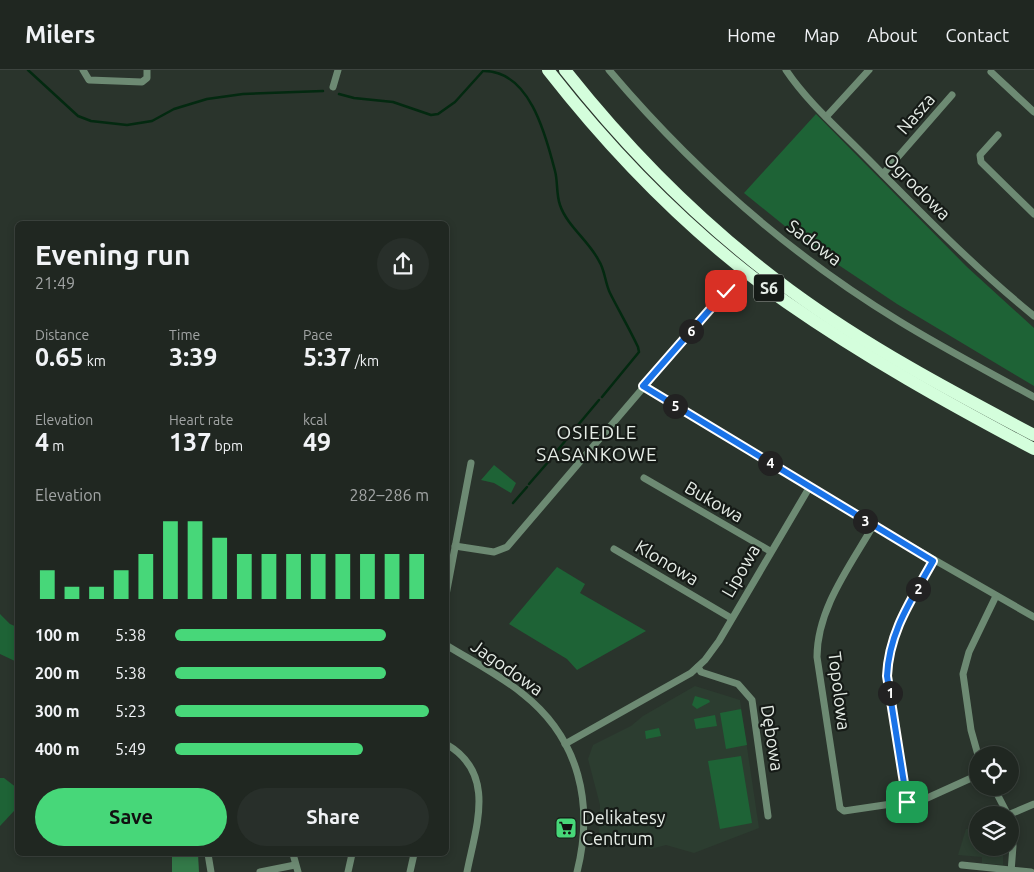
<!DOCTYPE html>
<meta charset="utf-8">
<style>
:root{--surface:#202721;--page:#282f2a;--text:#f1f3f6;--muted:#a2a5a5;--line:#3d443f;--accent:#47d779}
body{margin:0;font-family:Ubuntu,sans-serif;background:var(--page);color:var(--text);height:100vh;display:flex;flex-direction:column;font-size:19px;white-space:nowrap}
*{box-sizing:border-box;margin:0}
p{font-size:16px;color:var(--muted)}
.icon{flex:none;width:28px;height:28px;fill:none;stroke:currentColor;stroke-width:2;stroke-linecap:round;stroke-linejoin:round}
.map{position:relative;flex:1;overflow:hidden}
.details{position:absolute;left:15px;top:151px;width:434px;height:635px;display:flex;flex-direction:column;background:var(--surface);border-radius:8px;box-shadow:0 2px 8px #0003,0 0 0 1px var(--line)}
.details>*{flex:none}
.controls{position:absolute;left:969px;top:676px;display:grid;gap:10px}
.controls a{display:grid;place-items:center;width:50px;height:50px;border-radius:50%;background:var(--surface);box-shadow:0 2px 8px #0003,0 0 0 1px var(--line);font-size:25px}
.pin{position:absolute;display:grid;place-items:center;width:42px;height:42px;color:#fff;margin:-21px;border-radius:10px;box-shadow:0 2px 8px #0006}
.km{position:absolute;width:25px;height:25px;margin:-12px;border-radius:50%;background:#222;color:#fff;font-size:14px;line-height:25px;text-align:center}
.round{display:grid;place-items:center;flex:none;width:52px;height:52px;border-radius:26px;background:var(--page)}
.summary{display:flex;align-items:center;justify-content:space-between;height:85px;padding:0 20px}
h1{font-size:28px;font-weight:600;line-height:38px}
.metrics{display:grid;grid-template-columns:repeat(3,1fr);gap:8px;height:85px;padding:5px 20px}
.metrics div{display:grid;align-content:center}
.metrics b{font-size:25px;font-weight:600}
.metrics small{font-size:14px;font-weight:400}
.metrics p{font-size:14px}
.chart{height:140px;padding:10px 20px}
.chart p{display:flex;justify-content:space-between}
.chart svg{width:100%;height:90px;margin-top:5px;stroke:var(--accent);stroke-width:6}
.cta{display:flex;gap:10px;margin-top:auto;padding:10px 20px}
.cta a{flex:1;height:58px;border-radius:30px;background:var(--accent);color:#111;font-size:20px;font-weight:600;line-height:58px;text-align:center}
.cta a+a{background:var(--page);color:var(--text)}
ul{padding:0 20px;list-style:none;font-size:16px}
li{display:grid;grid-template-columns:80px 60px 1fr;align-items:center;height:38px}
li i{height:12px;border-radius:6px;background:var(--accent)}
header{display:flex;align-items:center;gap:30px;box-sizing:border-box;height:70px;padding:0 25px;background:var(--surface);border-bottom:1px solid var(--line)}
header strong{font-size:24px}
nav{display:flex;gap:28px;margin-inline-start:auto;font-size:18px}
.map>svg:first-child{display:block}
.built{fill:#2c3d30}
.green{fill:#1e6336}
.forest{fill:#337948}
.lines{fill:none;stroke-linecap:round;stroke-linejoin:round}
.stream{stroke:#032910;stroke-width:2.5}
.street{stroke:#6d8a73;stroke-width:7}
.highway{stroke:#d4fedc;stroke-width:12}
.route-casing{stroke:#fff;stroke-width:10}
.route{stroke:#1a73e8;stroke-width:6}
.labels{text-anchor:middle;stroke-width:4.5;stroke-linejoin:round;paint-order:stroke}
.shield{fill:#161b17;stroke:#a8aea9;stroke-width:1}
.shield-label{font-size:16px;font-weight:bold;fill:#e6ede7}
.street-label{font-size:18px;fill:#e6ede7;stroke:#161b17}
.poi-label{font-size:18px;fill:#e6ede7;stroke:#161b17;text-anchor:start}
.neighbourhood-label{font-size:19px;letter-spacing:1px;fill:#e6ede7;stroke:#161b17}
</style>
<header>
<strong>Milers</strong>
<nav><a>Home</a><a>Map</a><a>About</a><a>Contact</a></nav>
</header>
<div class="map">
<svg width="1034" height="802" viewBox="0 0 1034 802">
<rect width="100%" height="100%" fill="#2a342c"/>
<g class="built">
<polygon points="695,616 740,630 759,758 694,783 666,775 651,779 599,764 600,735 588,689 593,675 631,656 643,646"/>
<polygon points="977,757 978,778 1003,778 1003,795 982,793 982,787 958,785 966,759"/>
</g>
<g class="green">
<polygon points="816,44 967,197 1034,258 1034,316 897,234 807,174 744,123"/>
<polygon points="494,395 516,413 511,423 494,413 481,410"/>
<polygon points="557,497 585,514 580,523 646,561 577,600 567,589 509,554"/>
<polygon points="0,544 10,554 17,557 17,592 0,584"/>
<polygon points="695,626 709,630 710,632 697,639 692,635"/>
<polygon points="741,639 747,675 726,679 720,643"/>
<polygon points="715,645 717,656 696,659 694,649"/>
<polygon points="659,658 661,666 646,669 645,661"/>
<polygon points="741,686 752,753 720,759 708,691"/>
<polygon points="0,708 4,708 17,718 14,741 0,756"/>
</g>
<polygon class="forest" points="172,784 198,784 199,802 172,802"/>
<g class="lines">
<g class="stream">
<polyline points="28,0 78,46 91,51 127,55 152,51 174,39 207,29 243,24 323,21"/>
<path d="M 339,24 L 354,28 L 393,32 L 431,45 L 438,44 L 455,32 L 483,1 C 530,0 546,66 555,101 C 558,112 556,124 560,135 C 567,156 589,171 599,191 C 605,200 605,213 610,223 C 619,241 629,258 638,277 L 639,282 L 602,327"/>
<polyline points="578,355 599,330"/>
<polyline points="551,388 576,358"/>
<polyline points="529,414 549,391"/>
<polyline points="513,433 527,417"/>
</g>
<g class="street">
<polyline points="83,0 89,10 142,12 147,8 147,0"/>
<path d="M 609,0 C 692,98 789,184 899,251 C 943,278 989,302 1034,327"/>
<path d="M 786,0 C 808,33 841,61 869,90 C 922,144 975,198 1034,246"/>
<polyline points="991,2 1034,42"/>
<polyline points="333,17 338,0"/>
<polyline points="826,47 869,0"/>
<polyline points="998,65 980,85 981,92 1034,144"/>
<polyline points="883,104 952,25"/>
<polyline points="643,316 804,413 809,418 1034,547"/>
<polyline points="644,408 770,481"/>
<path d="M 873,456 C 850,496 817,539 817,587 L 840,738 L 844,741 L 925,729 L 978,705"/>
<polyline points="455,476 494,482 507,477 726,221"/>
<polyline points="614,479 731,548"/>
<polyline points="446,525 471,393"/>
<path d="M 446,575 C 472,591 500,605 523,624 C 580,669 594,735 577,802"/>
<polyline points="698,597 701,602 738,614 752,630 768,746"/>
<path d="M 446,674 C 497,703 476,756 467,802"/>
<polyline points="565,674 691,603 705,590 719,571 809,418"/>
<polyline points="978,685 971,660 963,604 969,582 996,526"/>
<polyline points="994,718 1008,745 1034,734"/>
<path d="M 907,732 L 887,606 C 889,561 912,529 933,491"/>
<polyline points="1010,752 1013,776 1011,802"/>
<polyline points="208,784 211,802"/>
<polyline points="293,784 298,802"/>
<polyline points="962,795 1031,802"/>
<polyline points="260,802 295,795"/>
<polyline points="348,802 352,784"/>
<polyline points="410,802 414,784"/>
</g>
<g class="highway">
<path d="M 548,0 C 616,87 696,168 786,232 C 865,287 949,334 1034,379"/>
<path d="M 565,0 C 629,81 706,158 790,220 C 866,276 951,321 1034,365"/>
</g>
</g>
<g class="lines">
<g class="route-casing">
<path id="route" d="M 726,221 L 643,316 L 933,491 C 912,529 889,561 887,606 L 907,732"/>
</g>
<use href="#route" class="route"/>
</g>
<defs>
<g id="supermarket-square" transform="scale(1.125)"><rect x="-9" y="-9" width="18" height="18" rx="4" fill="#47d779" stroke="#161b17"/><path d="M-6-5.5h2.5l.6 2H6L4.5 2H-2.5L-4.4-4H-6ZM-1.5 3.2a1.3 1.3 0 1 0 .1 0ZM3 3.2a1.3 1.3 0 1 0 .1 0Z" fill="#111"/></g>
</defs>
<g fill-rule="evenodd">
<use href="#supermarket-square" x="566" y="758"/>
</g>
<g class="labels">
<rect class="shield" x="754" y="204.5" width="30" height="27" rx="4"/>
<g class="shield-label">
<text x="769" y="224">S6</text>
</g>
<g class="street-label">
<text transform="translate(916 44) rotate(-49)" y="6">Nasza</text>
<text transform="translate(917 117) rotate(45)" y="6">Ogrodowa</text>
<text transform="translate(814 173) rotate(37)" y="6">Sadowa</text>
<text transform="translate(714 432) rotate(30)" y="6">Bukowa</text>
<text transform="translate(667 493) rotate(31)" y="6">Klonowa</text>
<text transform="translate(741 501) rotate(-60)" y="6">Lipowa</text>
<text transform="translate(507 598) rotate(35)" y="6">Jagodowa</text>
<text transform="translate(839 621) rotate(83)" y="6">Topolowa</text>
<text transform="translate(772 668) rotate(81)" y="6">Dębowa</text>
</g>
<g class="poi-label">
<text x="582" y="754">Delikatesy<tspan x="582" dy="21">Centrum</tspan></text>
</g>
<g class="neighbourhood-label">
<text x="597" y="369">OSIEDLE<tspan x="597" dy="22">SASANKOWE</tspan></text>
</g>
</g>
</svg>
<div class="controls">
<a><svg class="icon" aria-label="locate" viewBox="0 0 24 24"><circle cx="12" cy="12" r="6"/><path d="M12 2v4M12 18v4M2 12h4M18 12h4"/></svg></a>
<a><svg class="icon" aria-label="layers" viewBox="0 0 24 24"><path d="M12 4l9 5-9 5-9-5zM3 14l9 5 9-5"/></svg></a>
</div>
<div class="pin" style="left:907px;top:732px;background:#1e9e55"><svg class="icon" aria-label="arrive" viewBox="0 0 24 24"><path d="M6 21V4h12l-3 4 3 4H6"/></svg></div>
<div class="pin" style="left:726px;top:221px;background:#d93025"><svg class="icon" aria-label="check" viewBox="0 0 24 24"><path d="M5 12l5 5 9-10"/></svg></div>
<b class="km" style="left:890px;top:623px">1</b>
<b class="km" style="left:918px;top:519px">2</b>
<b class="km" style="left:865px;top:451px">3</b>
<b class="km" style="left:770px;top:393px">4</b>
<b class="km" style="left:675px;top:336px">5</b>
<b class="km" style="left:691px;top:261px">6</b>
<section class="details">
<div class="summary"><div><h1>Evening run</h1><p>21:49</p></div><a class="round"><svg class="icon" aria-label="share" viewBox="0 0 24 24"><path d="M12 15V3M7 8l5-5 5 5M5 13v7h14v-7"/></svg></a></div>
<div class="metrics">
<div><p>Distance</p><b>0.65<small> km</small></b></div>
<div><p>Time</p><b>3:39</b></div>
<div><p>Pace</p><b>5:37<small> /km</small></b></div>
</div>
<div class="metrics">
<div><p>Elevation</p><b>4<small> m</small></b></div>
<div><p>Heart rate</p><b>137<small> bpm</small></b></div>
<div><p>kcal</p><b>49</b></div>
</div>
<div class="chart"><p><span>Elevation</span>282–286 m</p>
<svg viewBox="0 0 160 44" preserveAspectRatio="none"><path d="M5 44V30M15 44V38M25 44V38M35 44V30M45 44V22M55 44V6M65 44V6M75 44V14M85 44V22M95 44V22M105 44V22M115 44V22M125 44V22M135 44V22M145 44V22M155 44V22"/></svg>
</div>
<ul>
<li><b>100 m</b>5:38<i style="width:83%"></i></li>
<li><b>200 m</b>5:38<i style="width:83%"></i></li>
<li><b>300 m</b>5:23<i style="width:100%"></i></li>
<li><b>400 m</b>5:49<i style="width:74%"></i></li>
</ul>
<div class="cta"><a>Save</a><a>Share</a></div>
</section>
</div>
